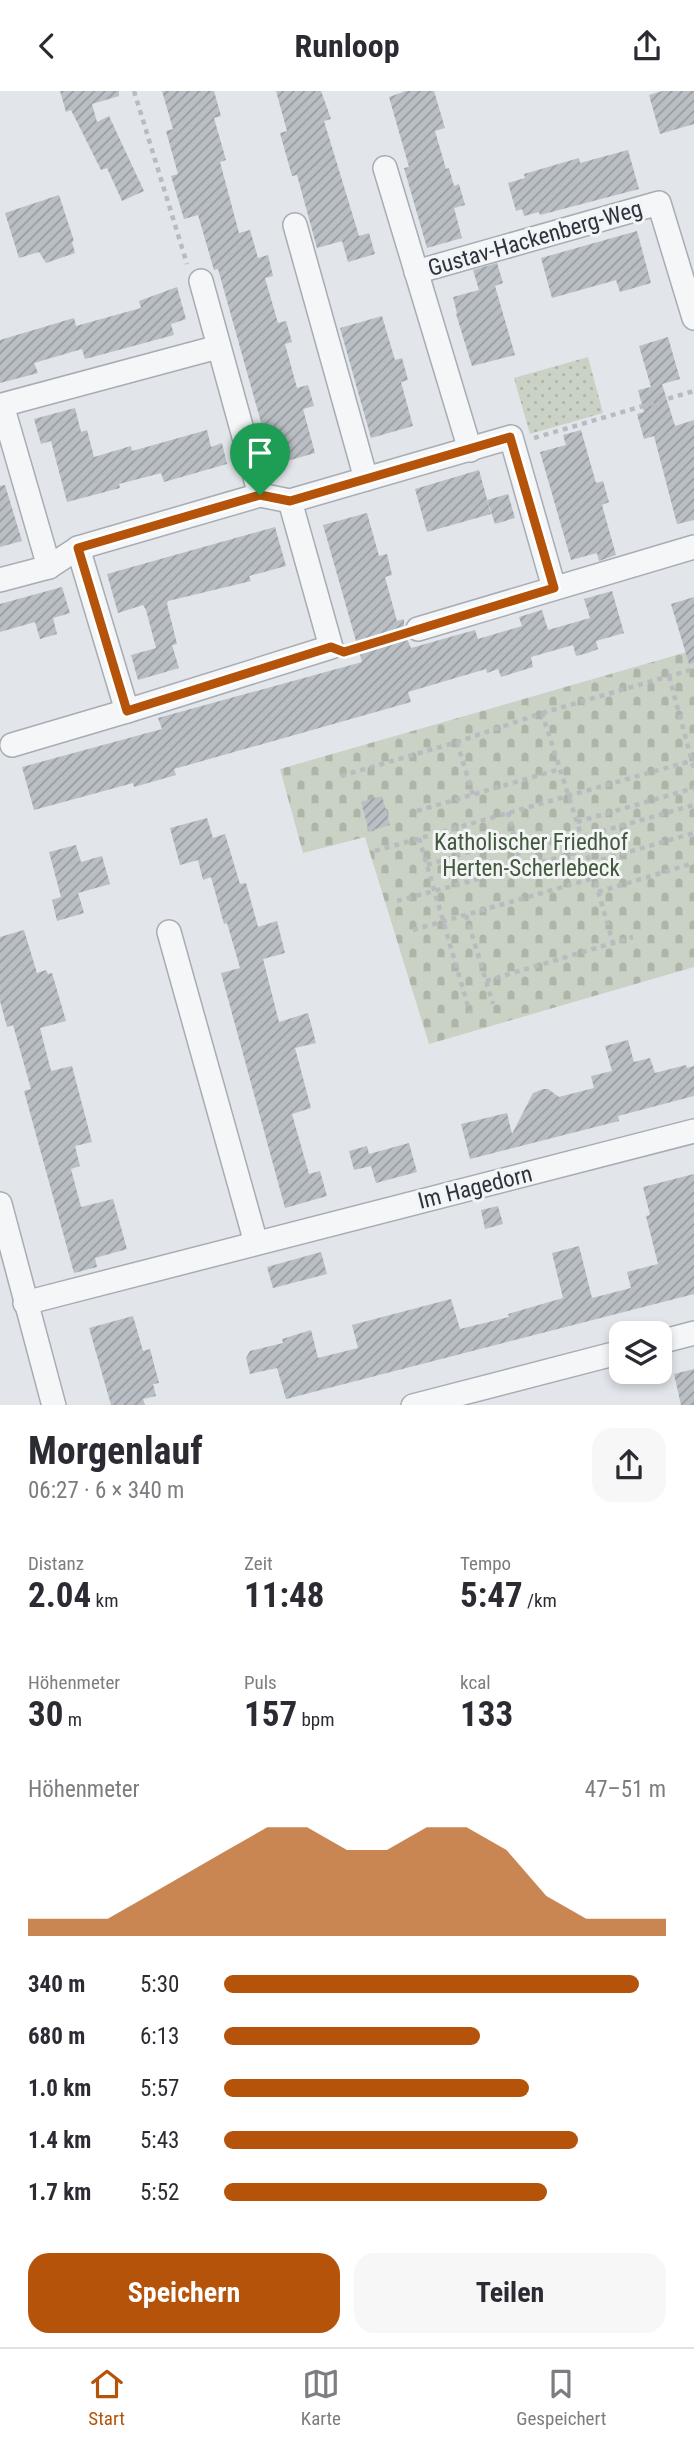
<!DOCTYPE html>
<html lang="de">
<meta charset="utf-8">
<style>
:root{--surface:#fff;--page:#f7f7f7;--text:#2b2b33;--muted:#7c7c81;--line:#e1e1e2;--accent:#b45309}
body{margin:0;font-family:"Roboto Condensed",sans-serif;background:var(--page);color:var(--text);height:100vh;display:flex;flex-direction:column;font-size:26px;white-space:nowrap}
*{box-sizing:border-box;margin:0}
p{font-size:23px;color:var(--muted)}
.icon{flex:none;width:38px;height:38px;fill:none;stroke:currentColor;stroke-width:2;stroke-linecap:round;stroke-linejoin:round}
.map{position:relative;height:1314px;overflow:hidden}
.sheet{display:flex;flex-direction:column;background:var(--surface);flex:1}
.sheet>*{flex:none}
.fabs{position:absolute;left:609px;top:1230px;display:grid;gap:14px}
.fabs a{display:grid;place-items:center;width:63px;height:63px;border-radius:14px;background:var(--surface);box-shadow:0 4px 10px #0003;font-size:35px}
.pin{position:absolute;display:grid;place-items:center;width:60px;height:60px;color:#fff;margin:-72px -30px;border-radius:50% 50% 50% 0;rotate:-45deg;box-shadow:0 0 7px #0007}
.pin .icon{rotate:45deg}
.round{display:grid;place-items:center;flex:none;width:74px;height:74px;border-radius:21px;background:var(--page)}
.headline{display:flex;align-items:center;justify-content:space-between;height:119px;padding:0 28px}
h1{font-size:38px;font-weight:700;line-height:52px}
.metrics{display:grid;grid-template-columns:repeat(3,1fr);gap:10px;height:119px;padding:7px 28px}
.metrics div{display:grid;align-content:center}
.metrics b{font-size:35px;font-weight:700}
.metrics small{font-size:19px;font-weight:400}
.metrics p{font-size:19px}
.chart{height:196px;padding:14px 28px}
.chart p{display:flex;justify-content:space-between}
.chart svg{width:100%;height:126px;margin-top:7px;fill:var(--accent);opacity:.7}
.button{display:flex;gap:14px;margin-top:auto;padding:14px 28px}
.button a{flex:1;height:80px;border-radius:21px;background:var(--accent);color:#fff;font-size:28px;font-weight:700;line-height:80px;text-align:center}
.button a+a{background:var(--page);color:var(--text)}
ul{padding:0 28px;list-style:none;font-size:23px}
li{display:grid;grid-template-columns:112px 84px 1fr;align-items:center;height:52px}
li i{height:18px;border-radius:9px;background:var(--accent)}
header{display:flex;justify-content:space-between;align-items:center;height:91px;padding:0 28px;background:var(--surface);font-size:32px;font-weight:700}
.tab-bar{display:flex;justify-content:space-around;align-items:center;height:98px;border-top:2px solid var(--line);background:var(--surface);font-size:19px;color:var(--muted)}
.tab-bar a{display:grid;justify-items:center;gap:4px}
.tab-bar .selected{color:var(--accent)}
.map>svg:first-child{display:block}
.grass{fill:url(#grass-dots)}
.cemetery{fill:url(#cemetery-stones)}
.building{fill:url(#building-hatch)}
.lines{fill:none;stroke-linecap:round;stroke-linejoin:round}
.minor-casing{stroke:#a8acb3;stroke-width:26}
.path{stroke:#b8bcc0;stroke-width:4.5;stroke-dasharray:5 5;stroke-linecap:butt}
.minor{stroke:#f4f6f8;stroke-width:23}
.route-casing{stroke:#fff;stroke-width:14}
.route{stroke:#b45309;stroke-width:9}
.labels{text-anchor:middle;stroke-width:6;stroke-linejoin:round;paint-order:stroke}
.street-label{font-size:23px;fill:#2c343f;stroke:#f2f4f6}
.park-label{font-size:23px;fill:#43593b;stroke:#f2f4f6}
</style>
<header><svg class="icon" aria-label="back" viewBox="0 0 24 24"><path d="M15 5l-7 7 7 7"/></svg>Runloop<svg class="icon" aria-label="share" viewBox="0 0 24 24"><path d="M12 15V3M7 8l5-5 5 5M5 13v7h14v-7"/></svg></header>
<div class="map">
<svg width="694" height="1315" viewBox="0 0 694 1315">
<defs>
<pattern id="grass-dots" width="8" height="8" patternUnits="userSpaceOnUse" patternTransform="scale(1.75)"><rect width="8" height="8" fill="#c9d2c4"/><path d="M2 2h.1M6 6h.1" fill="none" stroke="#adb5a9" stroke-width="1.8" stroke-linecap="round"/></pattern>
<pattern id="cemetery-stones" width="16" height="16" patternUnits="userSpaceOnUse" patternTransform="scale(1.75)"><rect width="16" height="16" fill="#c9d2c4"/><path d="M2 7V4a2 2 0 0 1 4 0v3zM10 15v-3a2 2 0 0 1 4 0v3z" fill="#adb5a9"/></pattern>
<pattern id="building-hatch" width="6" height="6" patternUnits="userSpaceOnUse" patternTransform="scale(1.75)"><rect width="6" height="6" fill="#babfc5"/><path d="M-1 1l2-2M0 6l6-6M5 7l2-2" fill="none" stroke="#979ca1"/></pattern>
</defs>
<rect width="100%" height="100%" fill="#e2e5e9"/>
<polygon class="grass" points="588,266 603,322 530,343 514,287"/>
<polygon class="cemetery" points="694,559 694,876 429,953 365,746 303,762 280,678"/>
<g class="building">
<polygon points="60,0 119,0 119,5 92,13 97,31 109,25 144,100 122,110 107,77 101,79 71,19 66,21"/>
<polygon points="162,0 214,0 221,25 214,27 226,69 220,71 239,142 250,139 258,167 268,164 273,185 265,187 278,232 286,230 292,251 285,253 297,297 308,294 314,315 303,318 315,362 273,374 218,178 214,179 198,124 184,128 171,85 178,83 166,40 173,38"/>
<polygon points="276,0 321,0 331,28 324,30 359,145 369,142 375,163 348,171 342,150 317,157 297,84 292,85 280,42 287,40"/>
<polygon points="406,0 434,0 445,37 435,40 446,78 449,77 454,95 459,93 465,114 454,117 462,147 427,157 404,77 409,76 389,6"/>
<polygon points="662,0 694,0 694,33 660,43 649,4"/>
<polygon points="628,59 639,98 540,124 539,121 524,125 522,118 516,120 508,92 525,87 524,83 579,67 580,72"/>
<polygon points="59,104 74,150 72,151 75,162 46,172 39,161 19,167 5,122"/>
<polygon points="637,140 651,192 620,201 616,189 552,207 541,167"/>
<polygon points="497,172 503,192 495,195 515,264 472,275 456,223 457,222 453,206 479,199 473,179"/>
<polygon points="177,196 186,228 171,233 174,244 85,268 82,258 34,272 38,282 0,292 0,249 74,227 76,235 141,217 139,210"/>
<polygon points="382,225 395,269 402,267 408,289 401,291 413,335 371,347 340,237"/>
<polygon points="668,246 680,288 662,293 675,335 694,329 694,429 677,433 654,345 644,348 637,323 644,321 638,299 651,296 639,255"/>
<polygon points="75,317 81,341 87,339 94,366 131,355 132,360 207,339 211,356 222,352 227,373 164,391 161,382 119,393 120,397 67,411 51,350 41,353 34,328"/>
<polygon points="581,339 596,392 603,390 609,411 602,414 616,464 599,470 597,462 571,469 540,361 566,354 563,344"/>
<polygon points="479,379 491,423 427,441 415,398"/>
<polygon points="5,394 22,450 0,456 0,395"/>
<polygon points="508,403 515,427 495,433 487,409"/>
<polygon points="367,422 379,465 387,463 392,484 385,486 397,530 404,528 404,541 411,557 475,539 478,548 522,535 519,526 542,519 548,539 590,527 584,508 612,500 624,542 596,550 598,558 588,562 576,565 573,554 531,566 533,576 501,586 498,578 487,582 486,578 408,601 411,611 174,678 176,684 134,696 133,692 34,719 22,676 162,638 158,627 362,571 323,434"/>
<polygon points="275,436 286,475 249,485 251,490 168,510 167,513 177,553 172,554 179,577 138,589 131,564 156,557 146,519 143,514 118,522 107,483"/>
<polygon points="62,496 70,522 53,527 57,543 40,548 35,531 0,541 0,513"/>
<polygon points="694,506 694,572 689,573 671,513"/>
<polygon points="382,705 390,734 369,740 361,711"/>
<polygon points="207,727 213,747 225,743 240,793 246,792 258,836 277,830 285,862 263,868 279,931 308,922 316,952 295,957 311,1017 292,1023 309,1083 320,1080 327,1105 285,1117 221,882 240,877 227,832 224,833 211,786 203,789 198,769 180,774 170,737"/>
<polygon points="76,754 81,771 102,765 110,793 78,802 84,822 57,830 52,809 61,806 49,761"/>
<polygon points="24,839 37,882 46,879 48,883 52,882 66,930 40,937 51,980 72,975 92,1051 75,1055 80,1075 71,1078 81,1116 113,1108 127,1158 95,1167 97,1176 74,1182 24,1000 31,998 13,934 7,936 0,910 0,846"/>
<polygon points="628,949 634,971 650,967 655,982 686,974 687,977 694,975 694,1005 618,1025 619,1030 470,1068 461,1033 507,1022 512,1043 533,1002 543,998 548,998 559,1006 594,997 591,985 612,980 605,955"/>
<polygon points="409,1052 417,1081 376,1092 371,1075 354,1079 349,1060 367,1055 369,1063"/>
<polygon points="694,1083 694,1203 286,1308 277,1277 250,1283 246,1267 250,1260 283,1252 282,1248 311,1239 318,1267 358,1257 352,1234 451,1208 460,1238 509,1226 508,1223 563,1207 552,1162 579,1155 592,1207 631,1197 627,1181 658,1173 646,1125 650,1124 643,1096"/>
<polygon points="498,1115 503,1133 485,1138 481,1119"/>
<polygon points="321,1161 327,1183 273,1197 267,1176"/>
<polygon points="133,1225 143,1260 150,1258 159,1292 153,1293 156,1305 143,1308 145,1314 111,1314 89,1237"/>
<polygon points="694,1278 694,1314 681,1314 674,1283"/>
</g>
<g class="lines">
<g class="minor-casing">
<g id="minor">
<polyline points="385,77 470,359"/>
<polyline points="295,134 366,388"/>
<polyline points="416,181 659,112 694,227"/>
<polyline points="201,190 260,404"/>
<polyline points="78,457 127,620 331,556 290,410"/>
<polyline points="49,476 2,314 218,256"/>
<polyline points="0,489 49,476 78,457 260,404 290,410 511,346 554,497"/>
<polyline points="418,538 694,456"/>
<polyline points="12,654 127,620"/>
<polyline points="169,841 256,1152"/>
<polyline points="0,1113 54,1315"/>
<polyline points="25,1212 694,1040"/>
<polyline points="660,1251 694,1242"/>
<polyline points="413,1315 621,1261"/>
</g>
</g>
<g class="path">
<polyline points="134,0 187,173"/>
<polyline points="534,347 694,300"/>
<polyline points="352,559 397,545"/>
<polyline points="669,585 694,678"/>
<polyline points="542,622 694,578"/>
<polyline points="457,651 473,704"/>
<polyline points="341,685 457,651 542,622 590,772 694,742"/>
<polyline points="417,720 560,678"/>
<polyline points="508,721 522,777"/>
<polyline points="577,731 694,697"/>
<polyline points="582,746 694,714"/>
<polyline points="419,747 470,922"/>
<polyline points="375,760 694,669"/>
<polyline points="590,772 613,852"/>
<polyline points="427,774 514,747"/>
<polyline points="598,801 694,772"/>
<polyline points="397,810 586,759"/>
<polyline points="466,824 493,913"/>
<polyline points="413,839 594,787"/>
<polyline points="486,890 633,846"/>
</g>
<use href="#minor" class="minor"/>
</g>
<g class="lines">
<g class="route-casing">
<polygon id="route" points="510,346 554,497 344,561 331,556 127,620 78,457 260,404 290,410"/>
</g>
<use href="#route" class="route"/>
</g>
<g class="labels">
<g class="street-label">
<text transform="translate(535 147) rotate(-16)" y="8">Gustav-Hackenberg-Weg</text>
<text transform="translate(475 1096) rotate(-14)" y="8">Im Hagedorn</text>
</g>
<g class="park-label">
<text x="531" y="759">Katholischer Friedhof<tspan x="531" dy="26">Herten-Scherlebeck</tspan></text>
</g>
</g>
</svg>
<div class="fabs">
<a><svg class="icon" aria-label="layers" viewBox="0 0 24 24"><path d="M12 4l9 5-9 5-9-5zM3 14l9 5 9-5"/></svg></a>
</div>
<div class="pin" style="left:260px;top:404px;background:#1e9e55"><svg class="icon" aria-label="arrive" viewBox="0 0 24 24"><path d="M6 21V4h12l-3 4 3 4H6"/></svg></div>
</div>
<section class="sheet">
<div class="headline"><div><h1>Morgenlauf</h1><p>06:27 · 6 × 340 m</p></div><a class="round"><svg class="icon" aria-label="share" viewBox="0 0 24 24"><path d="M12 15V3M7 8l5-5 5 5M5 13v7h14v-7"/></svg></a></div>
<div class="metrics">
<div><p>Distanz</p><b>2.04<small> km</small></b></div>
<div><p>Zeit</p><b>11:48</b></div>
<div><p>Tempo</p><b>5:47<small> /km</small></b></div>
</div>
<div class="metrics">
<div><p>Höhenmeter</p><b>30<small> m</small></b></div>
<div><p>Puls</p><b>157<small> bpm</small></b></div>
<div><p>kcal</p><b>133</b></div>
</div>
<div class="chart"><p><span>Höhenmeter</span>47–51 m</p>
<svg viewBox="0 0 160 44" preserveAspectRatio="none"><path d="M0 44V38L10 38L20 38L30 30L40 22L50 14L60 6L70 6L80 14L90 14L100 6L110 6L120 14L130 30L140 38L150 38L160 38V44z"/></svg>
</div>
<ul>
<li><b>340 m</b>5:30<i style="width:94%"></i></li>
<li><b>680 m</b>6:13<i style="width:58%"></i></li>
<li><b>1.0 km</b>5:57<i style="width:69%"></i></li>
<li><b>1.4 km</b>5:43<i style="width:80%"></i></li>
<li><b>1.7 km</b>5:52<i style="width:73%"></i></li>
</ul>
<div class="button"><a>Speichern</a><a>Teilen</a></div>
</section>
<nav class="tab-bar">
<a class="selected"><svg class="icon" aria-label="home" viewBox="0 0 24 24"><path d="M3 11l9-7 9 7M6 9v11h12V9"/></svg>Start</a>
<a><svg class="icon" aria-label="map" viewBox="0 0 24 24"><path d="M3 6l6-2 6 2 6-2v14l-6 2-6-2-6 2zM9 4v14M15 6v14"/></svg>Karte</a>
<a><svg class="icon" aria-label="saved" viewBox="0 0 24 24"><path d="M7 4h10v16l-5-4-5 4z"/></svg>Gespeichert</a>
</nav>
